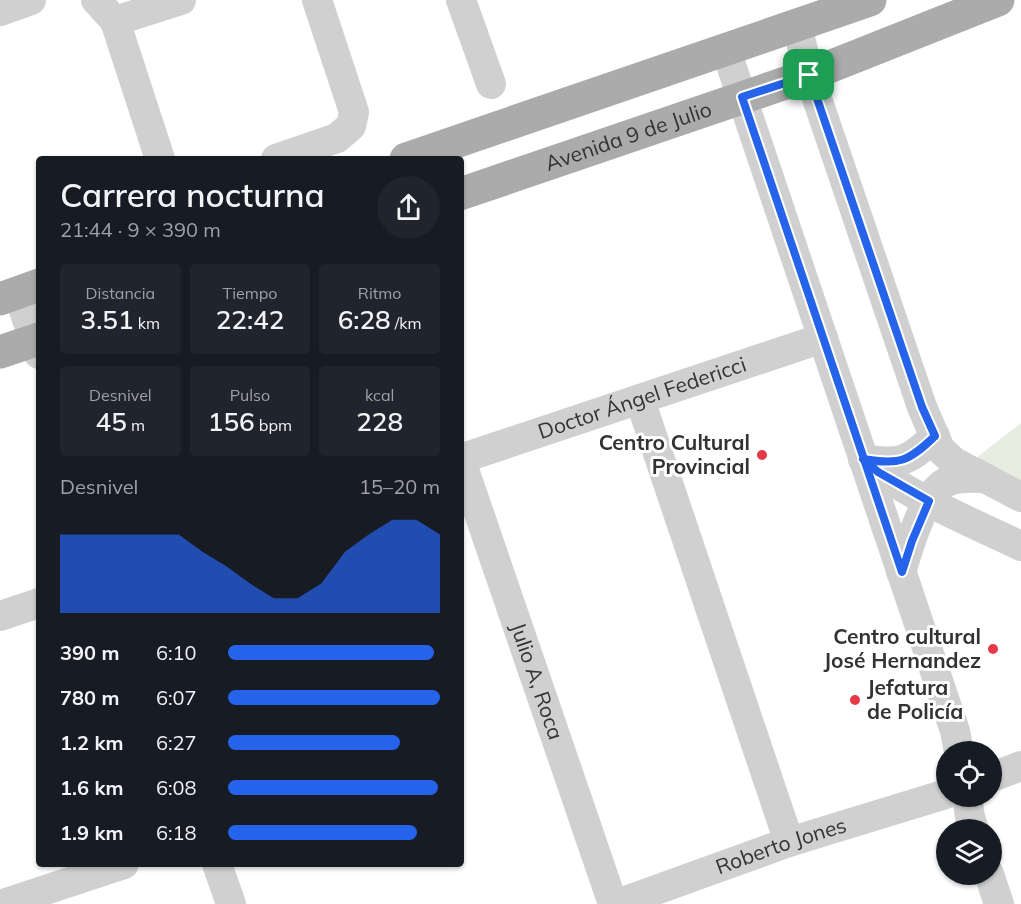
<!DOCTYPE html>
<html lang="es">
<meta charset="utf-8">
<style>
:root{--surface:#171b24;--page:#20242c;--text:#f1f3f6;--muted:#9ea1a6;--accent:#2563eb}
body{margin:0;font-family:Mulish,sans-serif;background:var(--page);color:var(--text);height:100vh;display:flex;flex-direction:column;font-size:22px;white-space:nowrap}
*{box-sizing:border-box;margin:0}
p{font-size:20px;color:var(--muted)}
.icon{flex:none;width:33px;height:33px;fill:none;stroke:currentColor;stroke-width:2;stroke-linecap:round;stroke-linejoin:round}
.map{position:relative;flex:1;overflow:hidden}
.panel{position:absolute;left:36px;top:156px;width:428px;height:711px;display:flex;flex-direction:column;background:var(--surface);border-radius:6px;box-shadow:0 2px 4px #0004}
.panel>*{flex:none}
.buttons{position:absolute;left:936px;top:741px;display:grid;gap:12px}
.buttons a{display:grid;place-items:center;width:66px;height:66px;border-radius:50%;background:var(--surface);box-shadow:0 2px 4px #0004;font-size:30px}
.pin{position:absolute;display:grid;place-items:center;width:51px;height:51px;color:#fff;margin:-26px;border-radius:12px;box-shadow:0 3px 9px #0006}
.round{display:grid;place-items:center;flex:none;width:63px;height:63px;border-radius:32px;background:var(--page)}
.head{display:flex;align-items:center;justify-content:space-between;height:102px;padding:0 24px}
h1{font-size:33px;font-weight:600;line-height:45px}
.metrics{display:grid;grid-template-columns:repeat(3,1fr);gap:9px;height:102px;padding:6px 24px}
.metrics div{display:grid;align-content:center;border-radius:6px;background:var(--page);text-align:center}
.metrics b{font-size:26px;font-weight:600}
.metrics small{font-size:16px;font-weight:400}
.metrics p{font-size:16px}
.chart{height:168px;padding:12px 24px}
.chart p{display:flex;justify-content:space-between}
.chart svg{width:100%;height:108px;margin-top:6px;fill:var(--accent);opacity:.7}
ul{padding:0 24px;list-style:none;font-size:20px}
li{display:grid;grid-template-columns:96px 72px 1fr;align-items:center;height:45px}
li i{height:15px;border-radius:8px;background:var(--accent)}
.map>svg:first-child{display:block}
.green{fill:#e6ecdf}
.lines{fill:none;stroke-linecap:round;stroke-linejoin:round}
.minor{stroke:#d0d0d0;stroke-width:30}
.major{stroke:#ababab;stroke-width:33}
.route-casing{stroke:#fff;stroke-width:12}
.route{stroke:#2563eb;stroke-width:8}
.poi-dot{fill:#e63946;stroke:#fff;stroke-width:2}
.labels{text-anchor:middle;stroke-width:6;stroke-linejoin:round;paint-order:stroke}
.street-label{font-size:21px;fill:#333;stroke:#fff}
.poi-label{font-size:21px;font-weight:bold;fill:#333;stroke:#fff;text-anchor:end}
</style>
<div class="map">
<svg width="1021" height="904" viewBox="0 0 1021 904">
<rect width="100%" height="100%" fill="#fff"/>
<polygon class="green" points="1021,423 1021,481 975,459"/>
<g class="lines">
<g class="minor">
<polyline points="96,0 115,21 181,0"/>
<polyline points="461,0 491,84"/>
<polyline points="0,11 31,0"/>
<polyline points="115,21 160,159"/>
<polyline points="797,25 809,75 922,407 940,449 954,462 1021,497"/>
<polyline points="726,50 955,731 959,752"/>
<polyline points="276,159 337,138 351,126 354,112 317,0"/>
<polyline points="18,293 39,354"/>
<polyline points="640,400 789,842"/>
<path id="s1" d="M 460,458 L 613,904"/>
<path id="s2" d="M 460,459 L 823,338"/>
<path d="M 863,459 C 904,495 971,522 1021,546"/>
<path d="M 863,459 C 900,465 908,462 935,436"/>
<path d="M 901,572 C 909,548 921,500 943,484 C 955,476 971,478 985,478"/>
<polyline points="0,616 39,603"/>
<polyline points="992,777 1021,766"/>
<polyline points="967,796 970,817 974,830"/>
<polyline points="217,864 231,904"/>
<polyline points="989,874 999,904"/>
<polyline points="3,904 124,864"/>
<path id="s3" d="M 617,904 L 789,842 L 946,794"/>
</g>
<g class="major">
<polyline points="406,159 870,0"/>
<path id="s4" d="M 460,194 L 809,75 L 998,0"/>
<polyline points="0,299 39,285"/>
<polyline points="0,352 39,339"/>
</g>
</g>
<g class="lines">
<g class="route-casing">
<path id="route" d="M 809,75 L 742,97 C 796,255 848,414 902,572 L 912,541 L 929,501 L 878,472 L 863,459 C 900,465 908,462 935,436 L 922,407 L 809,75"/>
</g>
<use href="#route" class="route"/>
</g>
<g class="poi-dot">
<circle cx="762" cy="455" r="6"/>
<circle cx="993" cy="649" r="6"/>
<circle cx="855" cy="700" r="6"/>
</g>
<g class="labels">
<g class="street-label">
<text dy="7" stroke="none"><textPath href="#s4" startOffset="178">Avenida 9 de Julio</textPath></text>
<text dy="7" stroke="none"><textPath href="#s2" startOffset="192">Doctor Ángel Federicci</textPath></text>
<text dy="7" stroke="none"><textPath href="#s1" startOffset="236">Julio A, Roca</textPath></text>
<text dy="7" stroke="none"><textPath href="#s3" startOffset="174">Roberto Jones</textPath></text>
</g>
<g class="poi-label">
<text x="750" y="450">Centro Cultural<tspan x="750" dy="24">Provincial</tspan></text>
<text x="981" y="644">Centro cultural<tspan x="981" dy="24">José Hernandez</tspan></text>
<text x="867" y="695" text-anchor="start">Jefatura<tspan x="867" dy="24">de Policía</tspan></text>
</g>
</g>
</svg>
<div class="buttons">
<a><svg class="icon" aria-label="locate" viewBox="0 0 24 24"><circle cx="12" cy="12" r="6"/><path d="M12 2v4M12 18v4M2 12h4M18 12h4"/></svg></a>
<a><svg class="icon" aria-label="layers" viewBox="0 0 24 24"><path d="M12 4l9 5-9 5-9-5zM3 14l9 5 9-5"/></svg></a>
</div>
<div class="pin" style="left:809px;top:75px;background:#1e9e55"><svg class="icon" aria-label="arrive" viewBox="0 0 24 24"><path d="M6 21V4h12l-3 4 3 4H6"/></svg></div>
<section class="panel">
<div class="head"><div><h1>Carrera nocturna</h1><p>21:44 · 9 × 390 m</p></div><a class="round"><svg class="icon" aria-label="share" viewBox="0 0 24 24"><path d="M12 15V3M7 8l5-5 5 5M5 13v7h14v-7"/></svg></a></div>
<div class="metrics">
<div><p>Distancia</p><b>3.51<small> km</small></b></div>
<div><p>Tiempo</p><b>22:42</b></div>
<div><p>Ritmo</p><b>6:28<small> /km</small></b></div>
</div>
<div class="metrics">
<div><p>Desnivel</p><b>45<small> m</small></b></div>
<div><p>Pulso</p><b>156<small> bpm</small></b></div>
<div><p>kcal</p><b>228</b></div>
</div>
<div class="chart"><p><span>Desnivel</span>15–20 m</p>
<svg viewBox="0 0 160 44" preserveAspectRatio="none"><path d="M0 44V12L10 12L20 12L30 12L40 12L50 12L60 19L70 25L80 32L90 38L100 38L110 32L120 19L130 12L140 6L150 6L160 12V44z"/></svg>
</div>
<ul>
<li><b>390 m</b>6:10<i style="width:97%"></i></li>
<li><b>780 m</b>6:07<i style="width:100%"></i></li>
<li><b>1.2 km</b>6:27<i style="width:81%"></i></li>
<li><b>1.6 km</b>6:08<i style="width:99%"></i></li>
<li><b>1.9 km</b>6:18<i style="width:89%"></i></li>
</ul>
</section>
</div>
